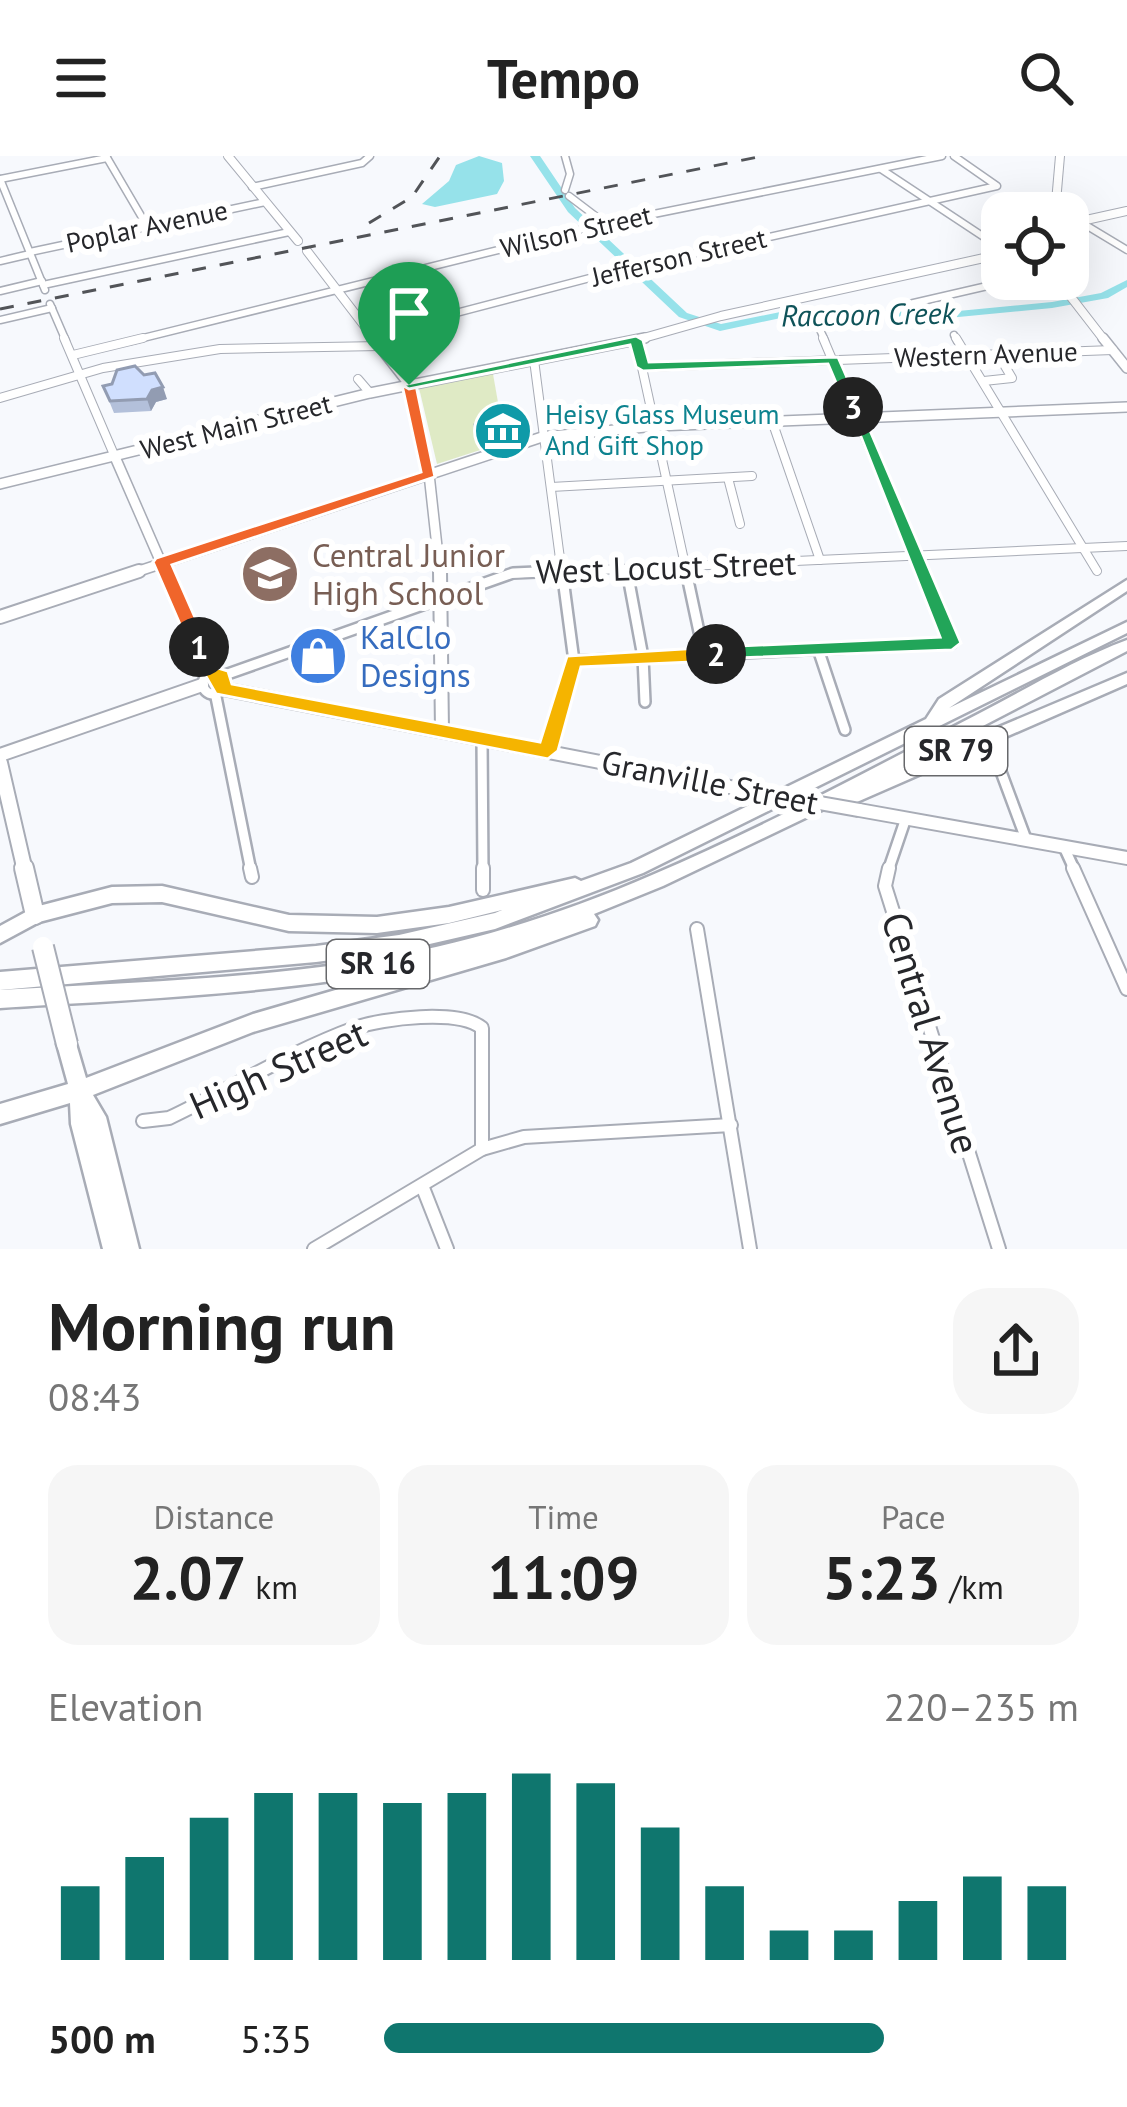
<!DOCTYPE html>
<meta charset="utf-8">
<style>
:root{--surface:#fff;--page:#f6f6f6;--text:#222;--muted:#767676;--accent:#0f766e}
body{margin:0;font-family:"PT Sans",sans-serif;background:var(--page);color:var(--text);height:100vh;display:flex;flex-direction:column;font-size:45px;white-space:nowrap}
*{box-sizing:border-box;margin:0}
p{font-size:39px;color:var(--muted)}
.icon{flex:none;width:66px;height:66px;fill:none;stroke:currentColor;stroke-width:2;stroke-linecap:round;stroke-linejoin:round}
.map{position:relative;height:1093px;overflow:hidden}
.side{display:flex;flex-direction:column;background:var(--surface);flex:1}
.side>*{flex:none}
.controls{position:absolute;left:981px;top:36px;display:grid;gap:24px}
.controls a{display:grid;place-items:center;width:108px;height:108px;border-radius:24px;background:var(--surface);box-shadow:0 12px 48px #0002;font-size:60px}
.pin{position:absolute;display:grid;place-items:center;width:102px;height:102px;color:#fff;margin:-123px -51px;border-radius:50% 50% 50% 0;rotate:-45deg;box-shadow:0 0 12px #0007}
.pin .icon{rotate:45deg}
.km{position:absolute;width:60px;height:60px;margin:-30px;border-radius:50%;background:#222;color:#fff;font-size:33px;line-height:60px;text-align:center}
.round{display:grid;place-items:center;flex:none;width:126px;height:126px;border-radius:36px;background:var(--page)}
.headline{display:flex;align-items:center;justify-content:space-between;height:204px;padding:0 48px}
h1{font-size:66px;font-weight:700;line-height:90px}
.figures{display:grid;grid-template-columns:repeat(3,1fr);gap:18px;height:204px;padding:12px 48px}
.figures div{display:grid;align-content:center;border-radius:30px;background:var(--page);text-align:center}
.figures b{font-size:60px;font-weight:700}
.figures small{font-size:33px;font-weight:400}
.figures p{font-size:33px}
.chart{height:336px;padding:24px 48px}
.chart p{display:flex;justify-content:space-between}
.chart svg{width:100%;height:216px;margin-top:12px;stroke:var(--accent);stroke-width:6}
ul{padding:0 48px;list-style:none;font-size:39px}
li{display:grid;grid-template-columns:192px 144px 1fr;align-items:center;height:90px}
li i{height:30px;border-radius:15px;background:var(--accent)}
header{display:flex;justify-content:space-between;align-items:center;height:156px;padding:0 48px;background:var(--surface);font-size:54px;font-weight:700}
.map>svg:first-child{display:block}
.green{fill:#dfeac5}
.water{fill:#96e2ea}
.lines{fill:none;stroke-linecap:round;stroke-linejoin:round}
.river{fill:#96e2ea;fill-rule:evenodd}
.street-far3-casing{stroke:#a8acb6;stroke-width:9}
.street-far2-casing{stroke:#a8acb6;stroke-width:10}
.street-far1-casing{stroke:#a8acb6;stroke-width:14}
.street-casing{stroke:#a8acb6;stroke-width:16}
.secondary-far2-casing{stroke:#a8acb6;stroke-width:10}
.secondary-far1-casing{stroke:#a8acb6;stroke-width:12}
.secondary-casing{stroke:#a8acb6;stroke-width:16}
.primary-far1-casing{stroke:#a8acb6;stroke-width:18}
.primary-casing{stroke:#a8acb6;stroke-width:22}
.highway-casing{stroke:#a8acb6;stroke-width:5}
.street-far3{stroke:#fff;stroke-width:6}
.street-far2{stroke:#fff;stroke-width:8}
.street-far1{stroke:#fff;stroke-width:9}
.street{stroke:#fff;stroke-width:12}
.secondary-far2{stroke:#fff;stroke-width:8}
.secondary-far1{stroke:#fff;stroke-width:9}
.secondary{stroke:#fff;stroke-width:12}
.primary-far1{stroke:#fff;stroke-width:14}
.primary{stroke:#fff;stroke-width:18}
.highway{fill:#fff;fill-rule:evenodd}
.rail{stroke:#525458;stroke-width:3;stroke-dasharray:14 14;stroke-linecap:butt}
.secondary-bridge-casing{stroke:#a8acb6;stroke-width:16;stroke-linecap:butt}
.highway-bridge-casing{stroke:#a8acb6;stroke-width:24;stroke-linecap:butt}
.secondary-bridge{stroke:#fff;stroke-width:12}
.highway-bridge{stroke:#fff;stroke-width:20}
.wall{fill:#b3c0da}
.shaded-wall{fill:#929cb2}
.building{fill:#d0dffe;stroke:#929cb2;stroke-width:3}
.split-1{fill:#f0652b;stroke:#fff;stroke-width:3}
.split-2{fill:#f5b400;stroke:#fff;stroke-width:3}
.split-3{fill:#22a559;stroke:#fff;stroke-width:3}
.split-4{fill:#22a559;stroke:#fff;stroke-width:3}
.labels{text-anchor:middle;stroke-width:12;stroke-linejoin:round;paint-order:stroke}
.far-street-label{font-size:27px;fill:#26272b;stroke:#fff}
.far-culture-label{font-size:27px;fill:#0d838f;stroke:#fff;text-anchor:start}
.far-water-label{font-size:30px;font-style:italic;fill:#0f5359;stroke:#fff}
.shield{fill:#fff;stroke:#67686b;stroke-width:3}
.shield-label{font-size:30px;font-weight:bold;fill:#26272b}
.education-label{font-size:33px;fill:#785e54;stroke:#fff;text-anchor:start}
.street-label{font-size:33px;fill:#26272b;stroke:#fff}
.shop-label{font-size:33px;fill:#366cbe;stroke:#fff;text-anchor:start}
.near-street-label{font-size:39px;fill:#26272b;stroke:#fff}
</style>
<header><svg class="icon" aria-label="menu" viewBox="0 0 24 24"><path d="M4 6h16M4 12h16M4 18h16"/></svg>Tempo<svg class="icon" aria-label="search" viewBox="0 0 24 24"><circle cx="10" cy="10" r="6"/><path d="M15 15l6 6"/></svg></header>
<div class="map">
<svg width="1127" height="1093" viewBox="0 0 1127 1093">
<rect width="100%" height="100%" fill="#f7f9fd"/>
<polygon class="green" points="493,218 505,286 437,308 419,232"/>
<polygon class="water" points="479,0 502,7 504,25 497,38 435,51 422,48 449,25 456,9"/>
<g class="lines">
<polygon class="river" points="530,0 540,0 575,52 687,157 721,168 795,153 948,156 1052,146 1101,137 1127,124 1127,131 1108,142 1052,152 948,162 795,159 720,175 679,161 568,56"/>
<g class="street-far3-casing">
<g id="street-far3">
<polyline points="106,0 147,70"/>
<polyline points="565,0 570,18 565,34"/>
<polyline points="881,13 1002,93"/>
<polyline points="0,23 45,134"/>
<polyline points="0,23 107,2"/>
<polyline points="252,31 362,7 370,0"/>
<polyline points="569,40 606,68"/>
<polyline points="1079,65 1127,94"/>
<polyline points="30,96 265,46"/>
<polyline points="0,105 30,98"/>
<polyline points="43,129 289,76"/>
<polyline points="0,135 42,125"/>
<polyline points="50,148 66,185"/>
<polyline points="905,149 1009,125 1060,126"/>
<polyline points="0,164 52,152"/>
<polyline points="818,169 825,185"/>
<polyline points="372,179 609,117 997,30 954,0"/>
<polyline points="954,179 957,185"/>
<polyline points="131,185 599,69 942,0"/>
</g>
</g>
<g class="street-far2-casing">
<g id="street-far2">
<polyline points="64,182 115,301"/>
<polyline points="823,182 923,418"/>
<polyline points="956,182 1097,415"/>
<polyline points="636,184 687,418"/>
<polyline points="73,199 143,182"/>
<polyline points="534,204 562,418"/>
<polyline points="643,211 1113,194"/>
<polyline points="358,223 370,237"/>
<polyline points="984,225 1012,222 999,200"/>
<polyline points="0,242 103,212 220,193 380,190"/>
<polyline points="772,265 820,404"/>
<polyline points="728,322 740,368"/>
<polyline points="551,331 752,320"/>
<polyline points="627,413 628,418"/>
<polyline points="510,418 1127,390"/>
</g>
</g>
<g class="street-far1-casing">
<g id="street-far1">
<polyline points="627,415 643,501 645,546"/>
<polyline points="686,415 704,499"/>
<polyline points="818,493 845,574"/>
<polyline points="574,505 952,487 922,415"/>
<circle cx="213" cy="528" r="10"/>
<polyline points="222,520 513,417 560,415"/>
<polyline points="215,536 251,715"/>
<polyline points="482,583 483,715"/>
<polyline points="548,595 574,505 562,415"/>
<polyline points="997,605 1026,683"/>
<polyline points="1064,691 1075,715"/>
<polyline points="888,715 906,662"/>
</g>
</g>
<g class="street-casing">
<g id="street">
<polyline points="250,712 252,721"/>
<polyline points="483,712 483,734"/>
<polyline points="889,712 885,730 999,1093"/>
<polyline points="1073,712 1127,833"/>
<polyline points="697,773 750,1093"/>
<path d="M 143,965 L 169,962 C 230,933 292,895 355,872 C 383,862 459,853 482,872 L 482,993"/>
<polyline points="423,1032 447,1093"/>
<polyline points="314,1093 482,993 524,981 731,969"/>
</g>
</g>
<g class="secondary-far2-casing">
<g id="secondary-far2">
<polyline points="228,0 298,85"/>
<polyline points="1060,0 1056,46 1064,57"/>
<polyline points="1068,68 1127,55"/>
<polyline points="307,95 376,185"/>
<polyline points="1057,123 1105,185"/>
<polyline points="633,185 721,160 1002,98"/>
</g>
</g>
<g class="secondary-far1-casing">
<g id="secondary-far1">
<polyline points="373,182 409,228 429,318 440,418"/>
<polyline points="1103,182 1127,212"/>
<polyline points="115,301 166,418"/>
<polyline points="0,328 370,237 645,182"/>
<polyline points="130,418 542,281 656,270 1127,251"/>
</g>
</g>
<g class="secondary-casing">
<g id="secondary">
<polyline points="165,415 211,519"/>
<polyline points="440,415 442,575"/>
<polyline points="0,461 139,415"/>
<polyline points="223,533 724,630"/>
<polyline points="0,599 202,529"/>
<polyline points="859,654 1127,702"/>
</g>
</g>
<g class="primary-far1-casing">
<polyline id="primary-far1" points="0,607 25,715"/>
</g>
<g class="primary-casing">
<polyline id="primary" points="24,712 35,759"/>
</g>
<g class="highway-casing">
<g id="highway">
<polygon points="1127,424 1127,435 949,552 1127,466 1127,477 643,717 495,773 399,795 316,806 0,834 0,816 316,790 399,779 495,757 502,754 449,767 377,777 289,775 162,746 112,747 39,766 0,787 0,770 35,751 112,731 162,730 289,759 377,761 449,751 575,722 581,725 631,707 926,563 939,543"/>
<path d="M 1127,484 L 1127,495 L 902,612 L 1127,517 L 1127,528 L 850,649 L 824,653 L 663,730 L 594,758 L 598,764 L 595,770 L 506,802 L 253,876 L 93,939 L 106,961 L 139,1093 L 103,1093 L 71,968 L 70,947 L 0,968 L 0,948 L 68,928 L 57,888 L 60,881 L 67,879 L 74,881 L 86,922 L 253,858 L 411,812 C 276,838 137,843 0,852 L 0,834 C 145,825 293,823 436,791 C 510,774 583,749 652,719 C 765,671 871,613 980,557 C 1028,532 1076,503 1127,484 Z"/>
</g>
</g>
<use href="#street-far3" class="street-far3"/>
<use href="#street-far2" class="street-far2"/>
<use href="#street-far1" class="street-far1"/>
<use href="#street" class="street"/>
<use href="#secondary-far2" class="secondary-far2"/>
<use href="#secondary-far1" class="secondary-far1"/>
<use href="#secondary" class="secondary"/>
<use href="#primary-far1" class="primary-far1"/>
<use href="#primary" class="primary"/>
<use href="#highway" class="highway"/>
<g class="rail">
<polyline points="369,67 412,41 440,0"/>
<polyline points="0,153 763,0"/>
</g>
<g class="secondary-bridge-casing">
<polyline id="secondary-bridge" points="724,630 859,654"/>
</g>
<g class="highway-bridge-casing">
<polyline id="highway-bridge" points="43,791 67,888"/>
</g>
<use href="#secondary-bridge" class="secondary-bridge"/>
<use href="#highway-bridge" class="highway-bridge"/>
</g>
<g class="wall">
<polygon points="144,219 167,243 156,246 151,255 114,257 103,230"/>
<polygon points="495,250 508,250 509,280 498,280"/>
<polygon points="494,267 496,287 477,288 475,269"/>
</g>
<polygon class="shaded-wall" points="163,231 167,243 156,246 151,255 147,243 152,234"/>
<g class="building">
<polygon points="135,210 144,219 155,217 163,231 152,234 147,243 110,245 103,230 112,228 117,214"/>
<polygon points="495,250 508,250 508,270 497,271"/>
<polygon points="494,267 496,277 477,279 475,269"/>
</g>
<polygon class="split-1" points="409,224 416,229 435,321 172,409 208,491 205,496 192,496 153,406 156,402 421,316 402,229"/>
<polygon class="split-2" points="199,484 205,486 218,512 228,515 232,528 540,586 567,500 716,491 725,498 716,505 581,511 558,595 548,603 216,538 189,491"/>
<polygon class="split-3" points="848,248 860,251 961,487 952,494 709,503 709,493 716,491 940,481"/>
<polygon class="split-4" points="636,180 643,184 649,206 838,201 860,251 848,255 828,208 643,215 636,211 630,189 409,233 402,229"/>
<defs>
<g id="museum-disc" transform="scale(3)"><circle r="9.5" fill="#0f9aa8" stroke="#fff"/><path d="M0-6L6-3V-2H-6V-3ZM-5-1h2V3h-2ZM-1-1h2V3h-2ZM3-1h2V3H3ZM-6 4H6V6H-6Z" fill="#fff"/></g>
<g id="school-disc" transform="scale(3)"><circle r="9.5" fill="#8d6e63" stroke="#fff"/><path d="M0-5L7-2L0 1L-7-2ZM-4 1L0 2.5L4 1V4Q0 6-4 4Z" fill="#fff"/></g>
<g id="shop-disc" transform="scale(3)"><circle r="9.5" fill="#3f7fe0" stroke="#fff"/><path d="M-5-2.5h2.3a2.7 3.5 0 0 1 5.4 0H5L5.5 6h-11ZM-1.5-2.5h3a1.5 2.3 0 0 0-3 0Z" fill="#fff"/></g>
</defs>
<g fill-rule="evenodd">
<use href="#museum-disc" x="503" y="275"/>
<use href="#school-disc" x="270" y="418"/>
<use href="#shop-disc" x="318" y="500"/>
</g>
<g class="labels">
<g class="far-street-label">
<text transform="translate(147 71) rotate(-12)" y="9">Poplar Avenue</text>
<text transform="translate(576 76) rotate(-13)" y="9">Wilson Street</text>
<text transform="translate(679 102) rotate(-13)" y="9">Jefferson Street</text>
<text transform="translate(986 199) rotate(-2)" y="9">Western Avenue</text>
<text transform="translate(236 271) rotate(-14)" y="9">West Main Street</text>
</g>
<g class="far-culture-label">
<text x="545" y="268">Heisy Glass Museum<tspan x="545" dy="31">And Gift Shop</tspan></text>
</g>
<g class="far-water-label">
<text transform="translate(868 159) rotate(-1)" y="10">Raccoon Creek</text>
</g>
<g class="shield">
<rect x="905" y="571" width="102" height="48" rx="9"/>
<rect x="327" y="784" width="102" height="48" rx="9"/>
</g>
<g class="shield-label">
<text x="956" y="605">SR 79</text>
<text x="378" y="818">SR 16</text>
</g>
<g class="education-label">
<text x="312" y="411">Central Junior<tspan x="312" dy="38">High School</tspan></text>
</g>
<g class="street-label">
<text transform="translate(666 411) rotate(-2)" y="12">West Locust Street</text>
<text transform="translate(710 626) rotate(11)" y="12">Granville Street</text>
</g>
<g class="shop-label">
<text x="360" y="493">KalClo<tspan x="360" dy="38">Designs</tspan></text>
</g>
<g class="near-street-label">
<text transform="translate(931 877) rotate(73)" y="14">Central Avenue</text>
<text transform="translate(278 913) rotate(-24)" y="14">High Street</text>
</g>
</g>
</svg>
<div class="controls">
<a><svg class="icon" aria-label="locate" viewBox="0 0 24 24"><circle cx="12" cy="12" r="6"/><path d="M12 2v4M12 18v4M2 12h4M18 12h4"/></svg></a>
</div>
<div class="pin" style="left:409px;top:229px;background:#1e9e55"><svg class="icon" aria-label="arrive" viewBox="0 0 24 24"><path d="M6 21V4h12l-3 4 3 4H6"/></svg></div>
<b class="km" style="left:199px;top:491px">1</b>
<b class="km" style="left:716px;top:498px">2</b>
<b class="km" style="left:853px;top:251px">3</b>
</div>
<section class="side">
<div class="headline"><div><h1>Morning run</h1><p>08:43</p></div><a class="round"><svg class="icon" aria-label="share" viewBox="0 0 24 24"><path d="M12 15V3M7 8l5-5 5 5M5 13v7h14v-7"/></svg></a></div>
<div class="figures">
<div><p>Distance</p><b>2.07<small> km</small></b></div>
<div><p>Time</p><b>11:09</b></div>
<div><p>Pace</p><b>5:23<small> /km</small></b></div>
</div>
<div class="chart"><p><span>Elevation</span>220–235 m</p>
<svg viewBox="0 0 160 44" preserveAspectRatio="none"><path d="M5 44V29M15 44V23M25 44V15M35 44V10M45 44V10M55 44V12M65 44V10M75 44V6M85 44V8M95 44V17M105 44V29M115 44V38M125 44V38M135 44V32M145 44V27M155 44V29"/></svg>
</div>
<ul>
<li><b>500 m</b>5:35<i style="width:72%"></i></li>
</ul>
</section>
